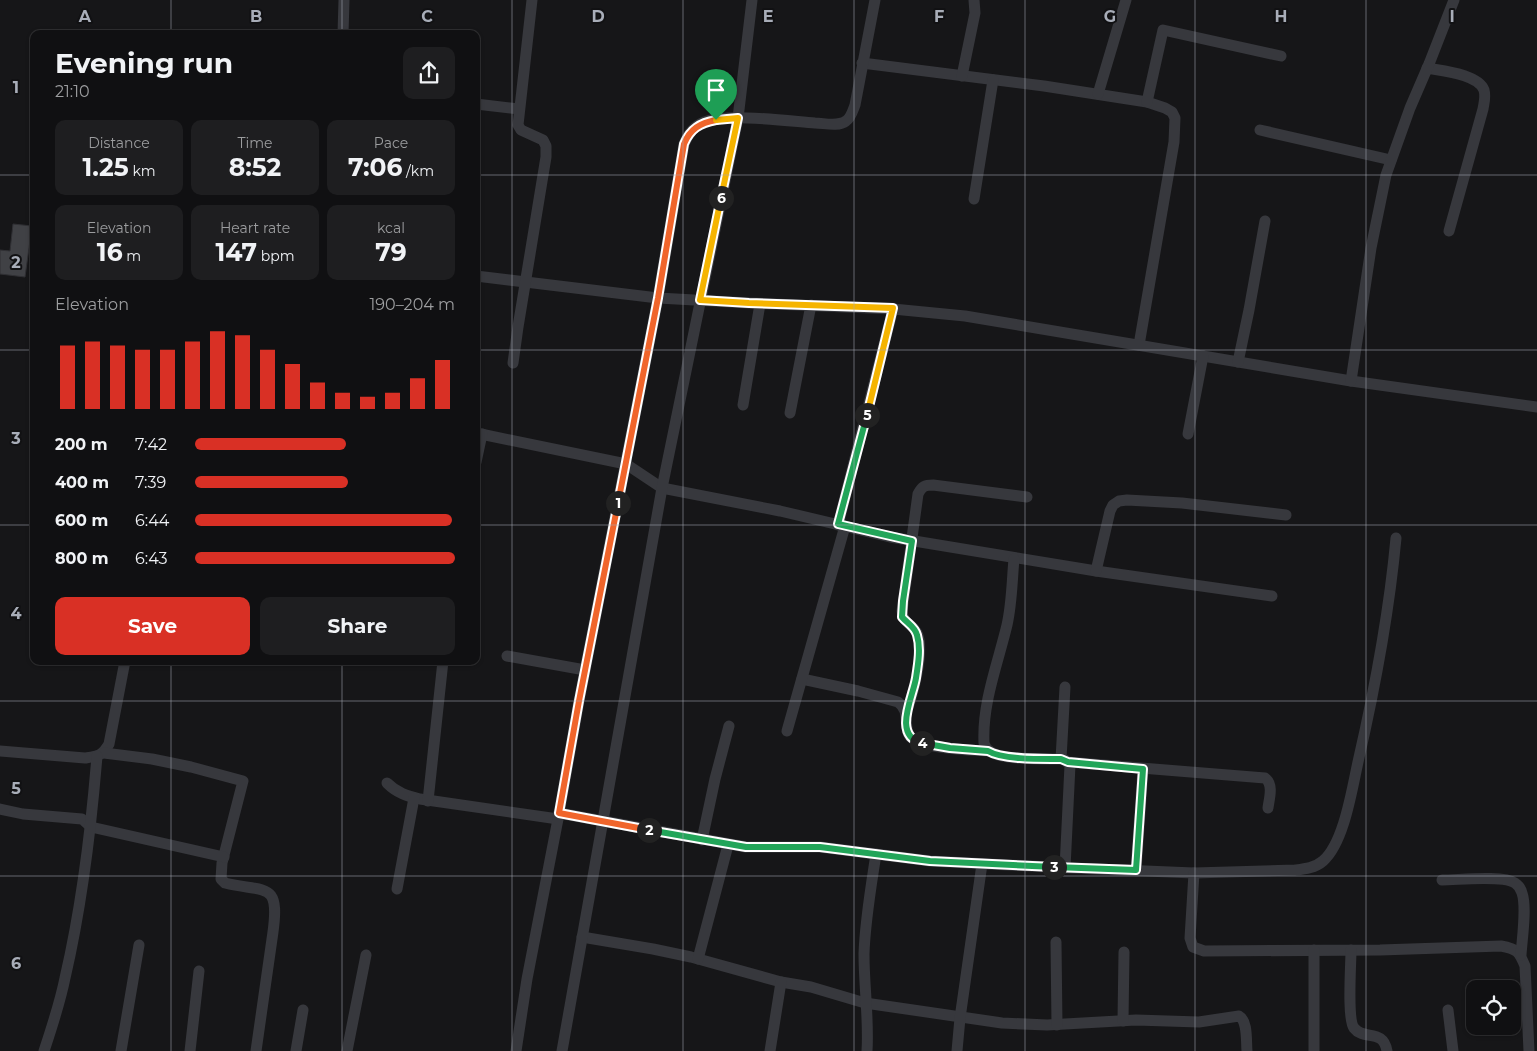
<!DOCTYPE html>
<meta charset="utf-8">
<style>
:root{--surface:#101012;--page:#1e1e20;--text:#f1f3f6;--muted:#9c9d9f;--line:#303032;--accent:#d93025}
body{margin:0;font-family:Montserrat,sans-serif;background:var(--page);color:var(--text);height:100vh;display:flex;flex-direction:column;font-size:19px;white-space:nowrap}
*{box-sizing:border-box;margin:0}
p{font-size:16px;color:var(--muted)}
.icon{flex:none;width:28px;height:28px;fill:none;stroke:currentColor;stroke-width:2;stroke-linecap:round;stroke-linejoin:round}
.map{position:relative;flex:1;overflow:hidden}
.details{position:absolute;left:30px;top:30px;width:450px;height:635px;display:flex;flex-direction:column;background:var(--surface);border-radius:10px;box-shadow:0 1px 4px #0004,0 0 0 1px var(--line)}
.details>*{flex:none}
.fabs{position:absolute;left:1466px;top:980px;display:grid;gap:10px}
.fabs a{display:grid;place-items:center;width:55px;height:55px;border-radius:10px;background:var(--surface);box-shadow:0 1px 4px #0004,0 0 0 1px var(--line);font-size:25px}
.pin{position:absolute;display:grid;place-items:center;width:42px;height:42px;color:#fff;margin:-51px -21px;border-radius:50% 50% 50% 0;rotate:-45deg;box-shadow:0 0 5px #0007}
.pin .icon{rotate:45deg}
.km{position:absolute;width:25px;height:25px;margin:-12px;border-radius:50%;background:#222;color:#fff;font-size:14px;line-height:25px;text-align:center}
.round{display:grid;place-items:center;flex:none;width:52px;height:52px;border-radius:10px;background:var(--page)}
.headline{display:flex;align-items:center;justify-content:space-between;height:85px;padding:0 25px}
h1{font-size:28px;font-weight:700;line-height:38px}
.stats{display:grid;grid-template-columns:repeat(3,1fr);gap:8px;height:85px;padding:5px 25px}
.stats div{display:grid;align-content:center;border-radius:10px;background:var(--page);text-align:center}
.stats b{font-size:25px;font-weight:700}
.stats small{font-size:14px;font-weight:400}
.stats p{font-size:14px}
.chart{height:140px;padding:10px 25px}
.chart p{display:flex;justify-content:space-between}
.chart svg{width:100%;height:90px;margin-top:5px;stroke:var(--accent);stroke-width:6}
.button{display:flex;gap:10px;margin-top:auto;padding:10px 25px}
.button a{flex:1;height:58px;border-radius:10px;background:var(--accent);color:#fff;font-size:20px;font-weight:700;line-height:58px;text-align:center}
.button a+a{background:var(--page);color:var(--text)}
ul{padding:0 25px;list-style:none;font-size:16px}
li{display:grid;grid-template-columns:80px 60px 1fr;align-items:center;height:38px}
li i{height:12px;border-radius:6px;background:var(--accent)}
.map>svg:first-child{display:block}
.building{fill:#404145;stroke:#303034}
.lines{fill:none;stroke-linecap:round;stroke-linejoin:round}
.minor{stroke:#37383d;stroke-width:11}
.split-1-casing{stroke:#fff;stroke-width:10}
.split-2-casing{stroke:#fff;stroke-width:10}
.split-3-casing{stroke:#fff;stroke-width:10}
.split-4-casing{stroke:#fff;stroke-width:10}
.split-5-casing{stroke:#fff;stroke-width:10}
.split-6-casing{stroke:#fff;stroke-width:10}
.split-7-casing{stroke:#fff;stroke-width:10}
.split-1{stroke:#f0652b;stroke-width:6}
.split-2{stroke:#f0652b;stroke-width:6}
.split-3{stroke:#22a559;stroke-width:6}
.split-4{stroke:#22a559;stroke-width:6}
.split-5{stroke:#22a559;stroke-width:6}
.split-6{stroke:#f5b400;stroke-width:6}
.split-7{stroke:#f5b400;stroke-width:6}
.grid{fill:none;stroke:#a8adb8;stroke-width:1;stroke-opacity:0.55}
.grid-label{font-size:16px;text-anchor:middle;font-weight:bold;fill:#a8adb8;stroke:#111113;stroke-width:4;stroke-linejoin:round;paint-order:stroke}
</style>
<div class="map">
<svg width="1537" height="1051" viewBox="0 0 1537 1051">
<rect width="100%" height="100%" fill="#161618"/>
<polygon class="building" points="13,224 32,226 25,277 0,274 0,250 10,251"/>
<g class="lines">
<g class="minor">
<polyline points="343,34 344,0"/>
<polyline points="862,63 1044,86 1147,102 1165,108 1172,112 1175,118 1174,142 1139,345"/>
<path d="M 1427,68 C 1442,71 1478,74 1484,90 C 1486,97 1484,103 1483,109 L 1449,231"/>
<polyline points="962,76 975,13 974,0"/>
<polyline points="1098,94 1126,0"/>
<polyline points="1147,102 1163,30 1281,56"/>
<polyline points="476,104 519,109"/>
<polyline points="1260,130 1391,160"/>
<polyline points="974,199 993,80"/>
<polyline points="476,276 658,298 749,303 893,309 965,316 1351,381 1537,407"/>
<polyline points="1238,362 1249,310 1265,221"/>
<polyline points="513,363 518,327 546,157 546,146 543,140 521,130 518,125 532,0"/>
<polyline points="1351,381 1371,248 1386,175 1410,108 1429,64 1454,0"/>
<polyline points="743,405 760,304"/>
<polyline points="790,413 811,305"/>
<polyline points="476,433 626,464 662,488 780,511 890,537 1096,571 1272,596"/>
<polyline points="1188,434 1203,356"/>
<polyline points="476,462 482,434"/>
<polyline points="838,525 893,309"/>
<path d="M 1014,559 C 1012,580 1012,603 1007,625 C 998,663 982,703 984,743 C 985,747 987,750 991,752 C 1003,760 1045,759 1061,759 L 1065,760 L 1070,765 L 1065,868"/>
<polyline points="1096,571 1110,511 1113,505 1119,501 1127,500 1182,503 1286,515"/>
<polyline points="507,656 585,670"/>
<path d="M 802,679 L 858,691 L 898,702 C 911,712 903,722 909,735 C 916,749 973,750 988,751"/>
<path d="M 906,713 C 913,695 925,650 917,633 C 912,623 903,624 902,611 L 918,494 C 922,486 925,485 933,485 L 1027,497"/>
<polyline points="787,731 845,526"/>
<path d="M 0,751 L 85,758 C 98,756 102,756 109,744 L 125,661"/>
<path d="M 104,753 L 152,759 L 191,767 L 243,781 L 222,863 L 221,879 L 225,883 C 265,893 280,880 273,932 L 256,1051"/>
<polyline points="1061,759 1065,687"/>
<path d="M 1067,762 L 1265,778 C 1274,785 1269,799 1268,808"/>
<path d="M 387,783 C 397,793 407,796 420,799 L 558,819"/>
<polyline points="428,801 443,661"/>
<polyline points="0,809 23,814 82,819 91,827 224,857"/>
<path d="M 559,813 L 746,847 L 820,847 L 930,861 L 1049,867 L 1194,873 L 1295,870 C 1304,869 1315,868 1323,861 C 1344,843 1352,789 1358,762 C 1375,688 1389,614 1396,538"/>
<polyline points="702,840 715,779 729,726"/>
<polyline points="1136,870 1143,769"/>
<path d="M 1194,873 L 1190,938 L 1193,947 L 1204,951 L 1380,950 L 1501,946 C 1517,949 1519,951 1525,966 L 1529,1051"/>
<path d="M 1442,880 C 1459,880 1503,875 1515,883 C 1518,885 1521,889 1522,893 C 1527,907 1522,939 1521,955"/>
<polyline points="397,889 414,798"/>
<path d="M 582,937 L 653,949 L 691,957 L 781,982 L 811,987 L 865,1003 L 1002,1023 L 1047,1025 L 1136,1020 L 1199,1022 L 1239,1016 C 1248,1021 1246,1041 1247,1051"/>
<polyline points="1056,942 1057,1025"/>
<path d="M 1351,950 C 1351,965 1347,1019 1354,1028 C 1364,1041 1383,1028 1387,1051"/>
<polyline points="698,959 728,845"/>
<polyline points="1448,1010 1453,1051"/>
<polyline points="1123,1021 1124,952"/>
<path d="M 44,1051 C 52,1027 60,1003 65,978 C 82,905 91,830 97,756"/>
<polyline points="121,1051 139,945"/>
<polyline points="190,1051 199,971"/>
<polyline points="296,1051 303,1010"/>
<polyline points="347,1051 366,955"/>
<path d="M 516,1051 L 527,979 L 558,819 L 579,701 L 658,298 L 684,144 C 688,134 694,126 704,122 C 728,113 788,121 815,123 C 824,123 838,127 846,121 C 851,118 853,110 855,105 L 875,0"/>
<polyline points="562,1051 662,488 738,118 752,0"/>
<polyline points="770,1051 781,982"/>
<path d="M 867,1051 C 869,1019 864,987 864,954 C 865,921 871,887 876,854"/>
<polyline points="957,1051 960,1018 982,864"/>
<polyline points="1314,1051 1314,950"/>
</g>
</g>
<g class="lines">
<g class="split-1-casing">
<path id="split-1" d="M 618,503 L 658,298 L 684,144 C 690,129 700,123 716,120"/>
</g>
<g class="split-2-casing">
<polyline id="split-2" points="618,503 579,701 559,813 649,830"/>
</g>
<g class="split-3-casing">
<polyline id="split-3" points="649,830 746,847 820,847 930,861 1054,867"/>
</g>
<g class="split-4-casing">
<path id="split-4" d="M 922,743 L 950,748 L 988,751 C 1003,760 1043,759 1061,759 L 1068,762 L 1143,769 L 1136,870 L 1054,867"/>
</g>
<g class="split-5-casing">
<path id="split-5" d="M 867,415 L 838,524 L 912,541 L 903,601 L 902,617 C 907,623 915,627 917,635 C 921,648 918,665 916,678 C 913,697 892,736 922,743"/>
</g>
<g class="split-6-casing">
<polyline id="split-6" points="721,198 700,300 749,303 893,308 867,415"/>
</g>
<g class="split-7-casing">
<polyline id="split-7" points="716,120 738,118 721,198"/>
</g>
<use href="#split-1" class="split-1"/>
<use href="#split-2" class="split-2"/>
<use href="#split-3" class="split-3"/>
<use href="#split-4" class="split-4"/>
<use href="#split-5" class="split-5"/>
<use href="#split-6" class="split-6"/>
<use href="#split-7" class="split-7"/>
</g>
<path class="grid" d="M 171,0 L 171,34M 342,0 L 342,34M 512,0 L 512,1051M 683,0 L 683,1051M 854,0 L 854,1051M 1025,0 L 1025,1051M 1195,0 L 1195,1051M 1366,0 L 1366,1051M 0,175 L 34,175M 476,175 L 1537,175M 0,350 L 34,350M 476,350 L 1537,350M 0,525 L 34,525M 476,525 L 1537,525M 171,661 L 171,1051M 342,661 L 342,1051M 0,701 L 1537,701M 0,876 L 1537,876"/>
<g class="grid-label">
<text x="85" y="22">A</text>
<text x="256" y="22">B</text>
<text x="427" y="22">C</text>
<text x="598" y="22">D</text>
<text x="768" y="22">E</text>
<text x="939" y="22">F</text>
<text x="1110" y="22">G</text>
<text x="1281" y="22">H</text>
<text x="1452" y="22">I</text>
<text x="16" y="93">1</text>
<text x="16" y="268">2</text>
<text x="16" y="444">3</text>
<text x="16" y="619">4</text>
<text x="16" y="794">5</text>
<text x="16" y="969">6</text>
</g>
</svg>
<div class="fabs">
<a><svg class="icon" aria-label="locate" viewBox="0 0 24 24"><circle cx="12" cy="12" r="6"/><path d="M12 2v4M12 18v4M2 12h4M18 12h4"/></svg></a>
</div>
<div class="pin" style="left:716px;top:120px;background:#1e9e55"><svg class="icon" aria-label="arrive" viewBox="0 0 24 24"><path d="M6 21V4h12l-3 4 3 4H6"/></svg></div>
<b class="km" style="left:618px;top:503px">1</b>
<b class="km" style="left:649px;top:830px">2</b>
<b class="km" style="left:1054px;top:867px">3</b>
<b class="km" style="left:922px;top:743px">4</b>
<b class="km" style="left:867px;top:415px">5</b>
<b class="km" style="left:721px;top:198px">6</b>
<section class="details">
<div class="headline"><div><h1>Evening run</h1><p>21:10</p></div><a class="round"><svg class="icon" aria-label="share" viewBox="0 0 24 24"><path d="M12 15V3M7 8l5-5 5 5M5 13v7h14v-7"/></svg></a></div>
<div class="stats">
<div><p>Distance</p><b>1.25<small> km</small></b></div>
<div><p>Time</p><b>8:52</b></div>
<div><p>Pace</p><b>7:06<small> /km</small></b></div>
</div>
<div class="stats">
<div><p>Elevation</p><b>16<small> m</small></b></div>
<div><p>Heart rate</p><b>147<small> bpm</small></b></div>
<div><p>kcal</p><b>79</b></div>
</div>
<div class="chart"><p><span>Elevation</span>190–204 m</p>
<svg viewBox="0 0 160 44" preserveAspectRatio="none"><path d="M5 44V13M15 44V11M25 44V13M35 44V15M45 44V15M55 44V11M65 44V6M75 44V8M85 44V15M95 44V22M105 44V31M115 44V36M125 44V38M135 44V36M145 44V29M155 44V20"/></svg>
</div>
<ul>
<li><b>200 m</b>7:42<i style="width:58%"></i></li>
<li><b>400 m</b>7:39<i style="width:59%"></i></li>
<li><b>600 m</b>6:44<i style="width:99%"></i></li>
<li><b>800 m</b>6:43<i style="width:100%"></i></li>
</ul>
<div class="button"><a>Save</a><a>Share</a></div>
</section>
</div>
